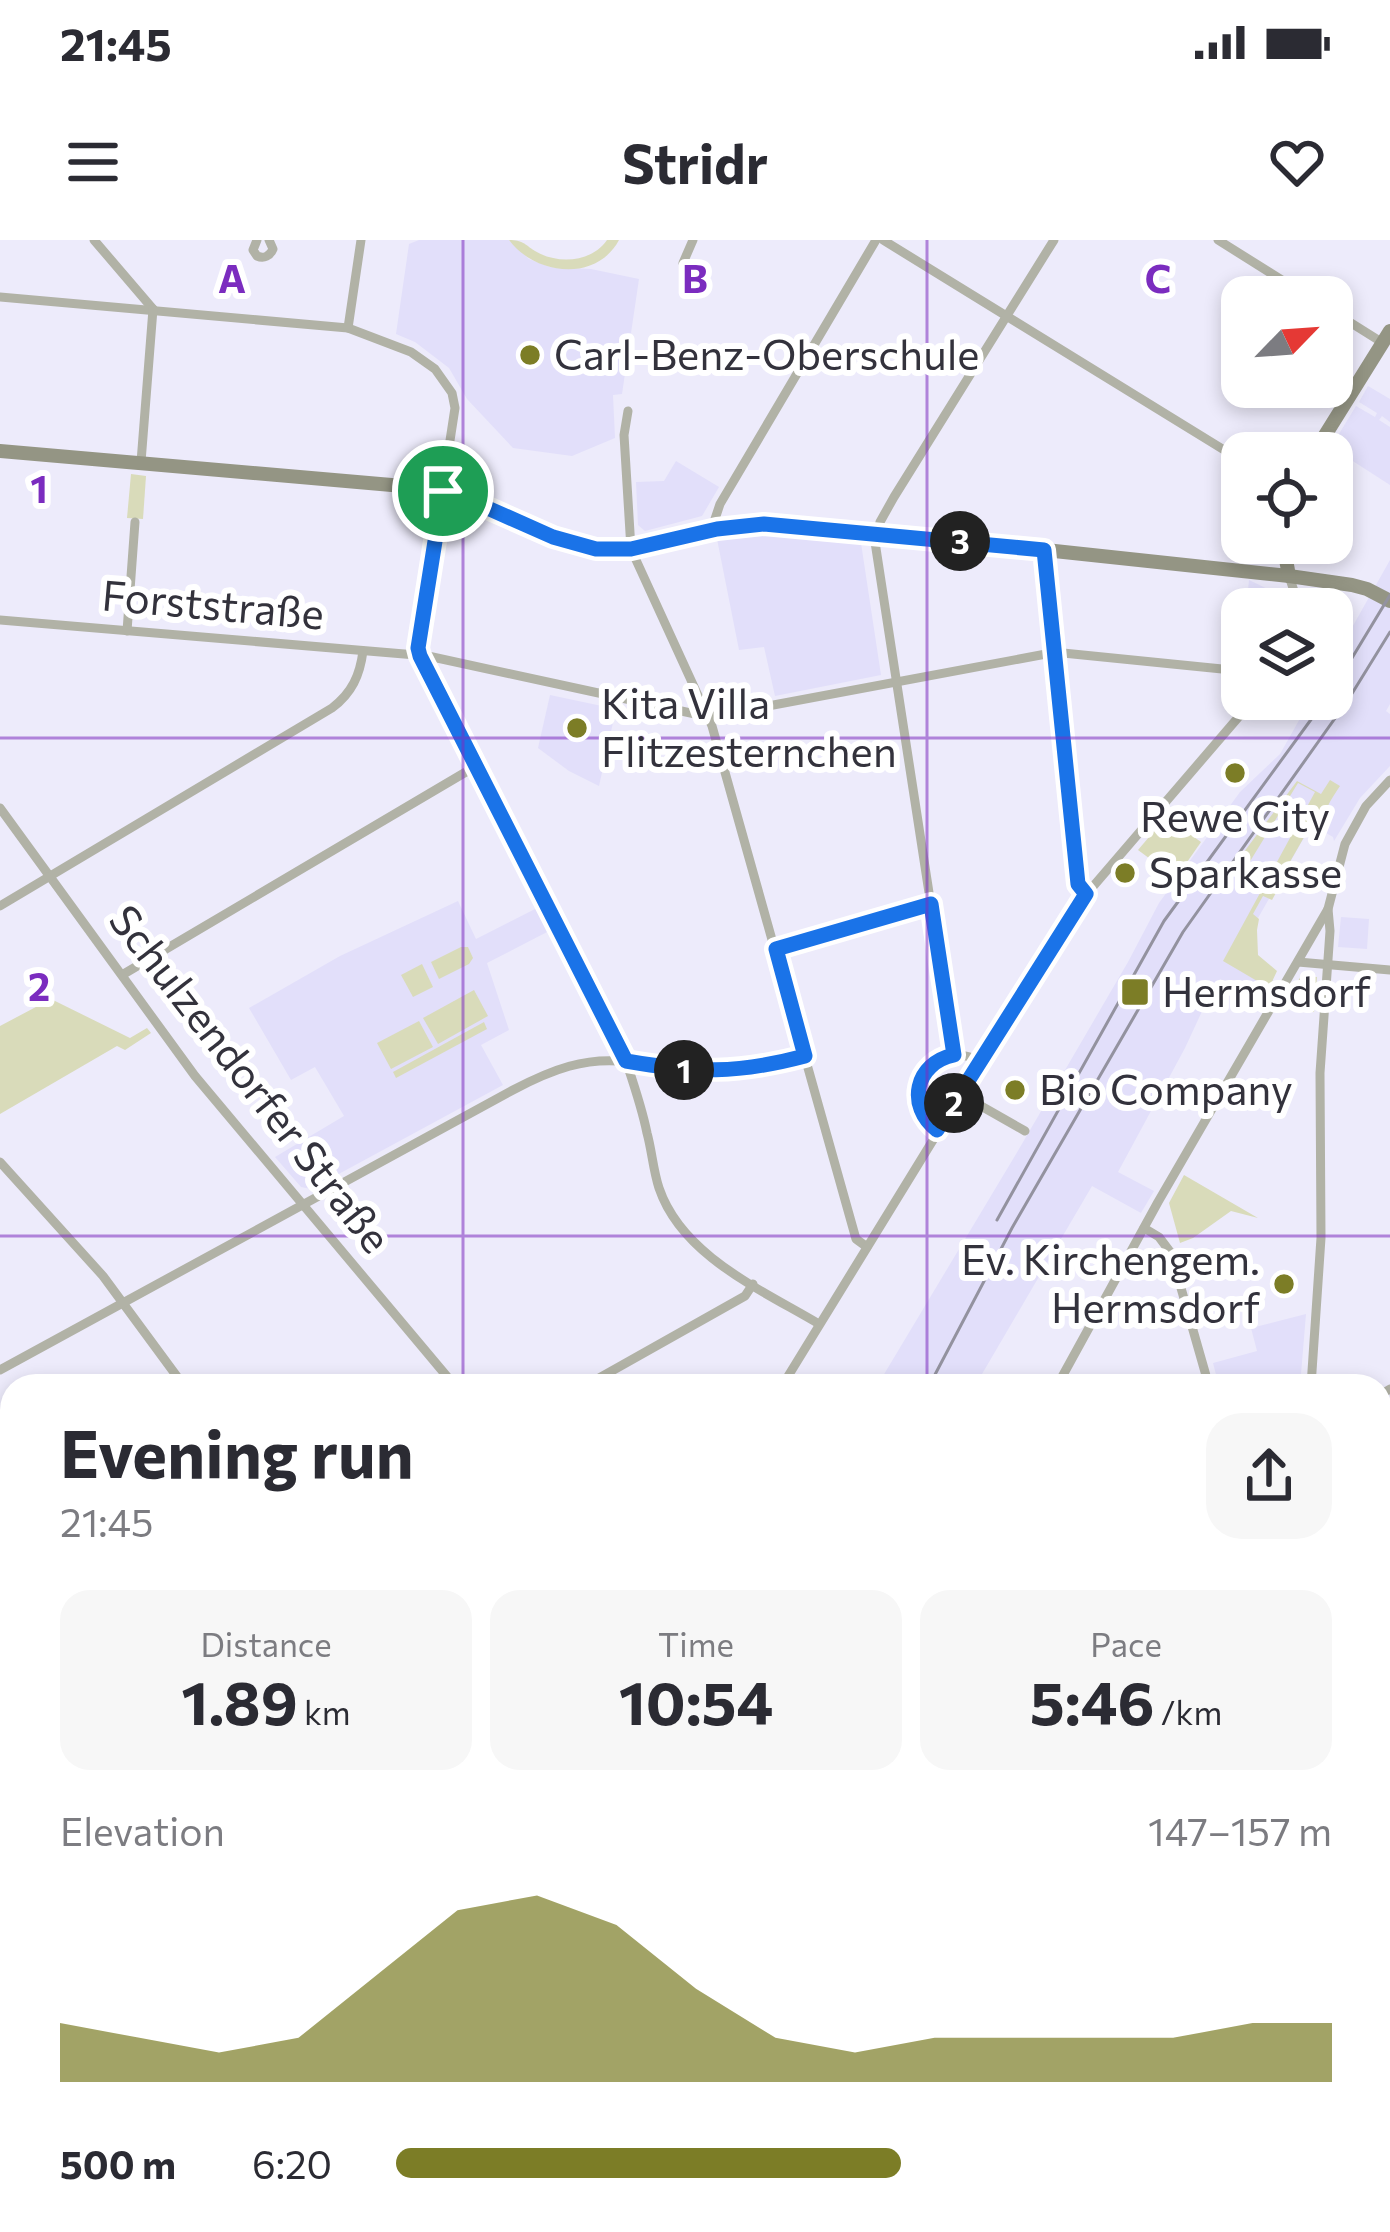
<!DOCTYPE html>
<meta charset="utf-8">
<style>
:root{--surface:#fff;--page:#f7f7f7;--text:#2b2b33;--muted:#7c7c81;--accent:#7c7d26}
body{margin:0;font-family:Commissioner,sans-serif;background:var(--page);color:var(--text);height:100vh;display:flex;flex-direction:column;font-size:45px;white-space:nowrap}
*{box-sizing:border-box;margin:0}
p{font-size:39px;color:var(--muted)}
.icon{flex:none;width:66px;height:66px;fill:none;stroke:currentColor;stroke-width:2;stroke-linecap:round;stroke-linejoin:round}
.map{position:relative;flex:1;overflow:hidden}
.details{position:absolute;left:0px;top:1134px;width:1392px;height:858px;display:flex;flex-direction:column;background:var(--surface);border-radius:36px 36px 0 0;box-shadow:0 6px 18px #0003}
.details>*{flex:none}
.needle{width:78px;rotate:65deg}
.buttons{position:absolute;left:1221px;top:36px;display:grid;gap:24px}
.buttons a{display:grid;place-items:center;width:132px;height:132px;border-radius:24px;background:var(--surface);box-shadow:0 6px 18px #0003;font-size:60px}
.pin{position:absolute;display:grid;place-items:center;width:102px;height:102px;color:#fff;margin:-51px;border:6px solid #fff;border-radius:50%;box-shadow:0 3px 12px #0007}
.km{position:absolute;width:60px;height:60px;margin:-30px;border-radius:50%;background:#222;color:#fff;font-size:33px;line-height:60px;text-align:center}
.round{display:grid;place-items:center;flex:none;width:126px;height:126px;border-radius:36px;background:var(--page)}
.headline{display:flex;align-items:center;justify-content:space-between;height:204px;padding:0 60px}
h1{font-size:66px;font-weight:700;line-height:90px}
.figures{display:grid;grid-template-columns:repeat(3,1fr);gap:18px;height:204px;padding:12px 60px}
.figures div{display:grid;align-content:center;border-radius:30px;background:var(--page);text-align:center}
.figures b{font-size:60px;font-weight:700}
.figures small{font-size:33px;font-weight:400}
.figures p{font-size:33px}
.chart{height:336px;padding:24px 60px}
.chart p{display:flex;justify-content:space-between}
.chart svg{width:100%;height:216px;margin-top:12px;fill:var(--accent);opacity:.7}
ul{padding:0 60px;list-style:none;font-size:39px}
li{display:grid;grid-template-columns:192px 144px 1fr;align-items:center;height:90px}
li i{height:30px;border-radius:15px;background:var(--accent)}
.status{display:flex;justify-content:space-between;align-items:center;height:84px;padding:0 60px;background:var(--surface);direction:ltr}
.status svg{height:33px;fill:currentColor}
header{display:flex;justify-content:space-between;align-items:center;height:156px;padding:0 60px;background:var(--surface);font-size:54px;font-weight:700}
.map>svg:first-child{display:block}
.built{fill:#e2dffa}
.green{fill:#d9dbba}
.lines{fill:none;stroke-linecap:round;stroke-linejoin:round}
.stream{stroke:#b4b0d2;stroke-width:3}
.street{stroke:#b1b2a6;stroke-width:9}
.secondary{stroke:#949584;stroke-width:14}
.primary{stroke:#7f816b;stroke-width:15}
.tram{stroke:#93929f;stroke-width:3}
.route-casing{stroke:#fff;stroke-width:24}
.route{stroke:#1a73e8;stroke-width:15}
.grid{fill:none;stroke:#7b2cbf;stroke-width:3;stroke-opacity:0.55}
.poi-dot{fill:#7c7d26;stroke:#fff;stroke-width:4.5}
.labels{text-anchor:middle;stroke-width:12;stroke-linejoin:round;paint-order:stroke}
.poi-label{font-size:42px;fill:#33323c;stroke:#fff;text-anchor:start}
.street-label{font-size:42px;fill:#33323c;stroke:#fff}
.grid-label{font-size:39px;text-anchor:middle;font-weight:bold;fill:#7b2cbf;stroke:#fff;stroke-width:12;stroke-linejoin:round;paint-order:stroke}
</style>
<div class="status"><b>21:45</b><svg viewBox="0 0 49 12"><path d="M0 12V9h3v3zM5 12V6h3v6zM10 12V3h3v9zM15 12V0h3v12zM26 1h20v11H26zM47 4h2v5h-2z"/></svg></div>
<header><svg class="icon" aria-label="menu" viewBox="0 0 24 24"><path d="M4 6h16M4 12h16M4 18h16"/></svg>Stridr<svg class="icon" aria-label="heart" viewBox="0 0 24 24"><path d="M12 20l-8-8c-3-5 5-10 8-4 3-6 11-1 8 4z"/></svg></header>
<div class="map">
<svg width="1390" height="1992" viewBox="0 0 1390 1992">
<rect width="100%" height="100%" fill="#edebfb"/>
<g class="built">
<polygon points="419,0 509,0 529,19 550,27 591,29 639,39 622,154 613,155 615,198 572,216 513,208 467,159 449,128 415,102 396,94 409,4"/>
<polygon points="1368,146 1390,159 1390,182 1382,176 1379,180 1390,187 1390,245 1331,207 1356,166 1375,177 1377,173 1359,162"/>
<polygon points="676,221 719,247 702,276 645,291 638,285 636,242 664,241"/>
<polygon points="763,294 861,303 881,435 775,456 764,407 739,410 717,299"/>
<polygon points="1390,320 1390,464 1386,471 1390,474 1390,526 1360,558 1334,601 1333,597 1319,589 1309,589 1238,713 1271,731 1274,744 1263,760 1231,740 1228,743 1220,739 1204,767 1185,808 1118,932 1154,951 1141,973 1092,946 975,1146 877,1146 1019,909 1128,722 1159,663 1240,552 1280,514 1311,459 1332,459 1332,423"/>
<polygon points="1249,340 1276,353 1289,363 1290,369 1242,369 1242,380 1226,378 1228,358 1247,360"/>
<polygon points="550,455 616,469 599,546 569,531 538,508"/>
<polygon points="458,661 476,699 537,668 549,691 487,723 509,790 481,805 503,845 311,949 301,947 275,917 344,876 315,827 291,840 249,768 340,716"/>
<polygon points="1341,677 1369,679 1367,709 1338,707"/>
<polygon points="1306,1074 1300,1146 1219,1146 1213,1123 1257,1111 1251,1088"/>
<polygon points="1380,1859 1390,1865 1390,1873 1381,1890 1390,1896 1390,1992 1301,1992 1289,1980 1380,1980"/>
<polygon points="444,1980 594,1980 587,1992 437,1992"/>
<polygon points="605,1980 668,1980 676,1992 599,1992"/>
</g>
<g class="green">
<path d="M 509,0 C 523,0 524,4 535,11 C 558,25 592,22 607,0 L 619,0 C 596,43 535,35 509,0 Z"/>
<polygon points="131,234 146,236 143,279 127,278"/>
<path d="M 1330,540 L 1340,546 C 1331,559 1323,573 1319,589 L 1311,585 L 1287,627 L 1318,641 L 1291,640 L 1277,651 L 1272,660 L 1263,656 L 1253,674 L 1259,679 L 1257,690 L 1258,715 L 1277,731 L 1269,748 L 1223,721 L 1315,552 L 1298,543 L 1241,636 L 1232,628 L 1297,541 L 1321,554 Z"/>
<polygon points="1166,577 1201,602 1176,638 1138,610"/>
<polygon points="461,707 468,707 473,718 469,724 439,739 431,722"/>
<polygon points="422,724 433,747 413,757 401,735"/>
<polygon points="1301,736 1317,737 1314,772 1304,771 1304,760 1296,754 1288,758"/>
<polygon points="474,750 488,776 438,804 423,778"/>
<polygon points="51,759 130,798 147,788 151,793 125,810 117,806 0,874 0,786"/>
<polygon points="419,781 433,807 391,829 377,803"/>
<polygon points="484,782 487,789 396,838 393,832"/>
<polygon points="1184,935 1258,978 1231,971 1193,998 1180,1003 1169,963"/>
<polygon points="0,1463 12,1463 12,1643 0,1637"/>
<polygon points="846,1980 918,1980 922,1992 850,1992"/>
</g>
<g class="lines">
<g class="stream">
<polyline points="0,1594 12,1592"/>
<polyline points="860,1980 868,1992"/>
</g>
<g class="street">
<polyline points="94,0 153,69"/>
<path d="M 257,0 L 253,10 L 257,16 C 264,19 270,16 273,9 L 269,0"/>
<polyline points="883,0 1242,221"/>
<polyline points="1218,0 1309,57"/>
<polyline points="683,23 693,0"/>
<path d="M 0,57 L 348,88 L 411,112 L 435,129 L 452,153 L 455,168 L 418,408 L 424,424 L 626,821 C 634,845 642,868 647,893 C 652,911 653,930 659,948 C 682,1016 762,1050 819,1084"/>
<polyline points="1332,71 1383,103"/>
<polyline points="348,88 361,0"/>
<polyline points="628,171 624,195 631,309 712,486 856,999 867,1007"/>
<polyline points="141,222 153,69"/>
<polyline points="717,289 715,279 720,264 876,0"/>
<polyline points="1044,310 1078,644 1086,654"/>
<polyline points="1289,336 1300,369"/>
<polyline points="0,380 428,416 709,477 1046,414 1063,413 1242,431"/>
<polyline points="127,391 135,282"/>
<polyline points="0,568 195,836 455,1146"/>
<path d="M 0,666 L 332,468 C 352,453 360,435 363,411"/>
<polyline points="775,709 931,665"/>
<polyline points="1298,722 1390,730"/>
<polyline points="122,735 476,526"/>
<polyline points="954,815 875,302 880,282 894,257 1054,0"/>
<polyline points="960,854 1025,891"/>
<path d="M 937,890 C 894,857 933,794 981,822"/>
<polyline points="0,922 103,1036 184,1146"/>
<polyline points="1144,988 1159,997 1171,1013 1209,1146"/>
<path d="M 0,1130 L 513,850 C 551,830 586,816 629,822 C 654,825 678,831 703,832 C 738,832 771,825 805,816"/>
<polyline points="585,1146 745,1056 753,1044"/>
<polyline points="782,1146 1078,664 1254,459"/>
<polyline points="1057,1146 1158,962 1328,669"/>
<polyline points="1311,1146 1321,998 1320,833 1330,691 1328,669 1345,604 1366,566 1390,540"/>
<polyline points="1380,1155 1390,1149"/>
<polyline points="0,1325 12,1343"/>
<polyline points="1380,1460 1390,1471"/>
<polyline points="0,1868 12,1867"/>
<polyline points="675,1980 683,1992"/>
<polyline points="1274,1980 1287,1992"/>
<polyline points="71,1992 78,1980"/>
<polyline points="335,1992 343,1980"/>
<polyline points="593,1992 600,1980"/>
<polyline points="1028,1992 1050,1980"/>
<polyline points="1234,1992 1234,1980"/>
</g>
<g class="secondary">
<polyline points="0,211 426,248 464,258 553,297 596,309 631,309 717,289 764,284 952,300 1289,336 1352,345 1367,349 1390,361"/>
<polyline points="1314,213 1390,91"/>
<polyline points="1283,303 1289,336"/>
</g>
<g class="primary">
<polyline points="1380,1595 1390,1580"/>
<polyline points="714,1992 718,1980"/>
</g>
<g class="tram">
<polyline points="1332,451 1390,355"/>
<polyline points="997,980 1164,681 1326,459"/>
<polyline points="929,1146 1012,988 1183,692 1348,460 1390,392"/>
<polyline points="472,1992 478,1980"/>
</g>
</g>
<g class="lines">
<g class="route-casing">
<path id="route" d="M 443,251 L 474,262 L 553,297 L 596,309 L 631,309 L 717,289 L 764,284 L 1044,310 L 1078,644 L 1086,654 L 937,890 C 906,866 915,823 954,815 L 931,664 L 776,709 L 805,816 C 737,834 695,833 626,821 L 420,416 L 418,408 Z"/>
</g>
<use href="#route" class="route"/>
</g>
<path class="grid" d="M 463,0 L 463,1146M 927,0 L 927,1146M 0,498 L 1390,498M 0,996 L 1390,996M 0,1494 L 12,1494M 1380,1494 L 1390,1494M 463,1980 L 463,1992M 927,1980 L 927,1992"/>
<g class="poi-dot">
<circle cx="530" cy="115" r="12"/>
<circle cx="577" cy="488" r="12"/>
<circle cx="1235" cy="533" r="12"/>
<circle cx="1125" cy="633" r="12"/>
<rect x="1120" y="737" width="30" height="30" rx="6"/>
<circle cx="1015" cy="850" r="12"/>
<circle cx="1284" cy="1044" r="12"/>
</g>
<g class="labels">
<g class="poi-label">
<text x="554" y="130">Carl-Benz-Oberschule</text>
<text x="601" y="479">Kita Villa<tspan x="601" dy="48">Flitzesternchen</tspan></text>
<text x="1235" y="592" text-anchor="middle">Rewe City</text>
<text x="1149" y="648">Sparkasse</text>
<text x="1162" y="767">Hermsdorf</text>
<text x="1039" y="865">Bio Company</text>
<text x="1260" y="1035" text-anchor="end">Ev. Kirchengem.<tspan x="1260" dy="48">Hermsdorf</tspan></text>
</g>
<g class="street-label">
<text transform="translate(213 365) rotate(5)" y="15">Forststraße</text>
<text transform="translate(250 839) rotate(52)" y="15">Schulzendorfer Straße</text>
</g>
</g>
<g class="grid-label">
<text x="232" y="53">A</text>
<text x="695" y="53">B</text>
<text x="1158" y="53">C</text>
<text x="39" y="263">1</text>
<text x="39" y="761">2</text>
</g>
</svg>
<div class="buttons">
<a><svg class="needle" viewBox="-14 -14 28 28"><path d="M0-13l5 13h-10z" fill="#e53935"/><path d="M0 13l5-13h-10z" fill="#7c7c81"/></svg></a>
<a><svg class="icon" aria-label="locate" viewBox="0 0 24 24"><circle cx="12" cy="12" r="6"/><path d="M12 2v4M12 18v4M2 12h4M18 12h4"/></svg></a>
<a><svg class="icon" aria-label="layers" viewBox="0 0 24 24"><path d="M12 4l9 5-9 5-9-5zM3 14l9 5 9-5"/></svg></a>
</div>
<div class="pin" style="left:443px;top:251px;background:#1e9e55"><svg class="icon" aria-label="arrive" viewBox="0 0 24 24"><path d="M6 21V4h12l-3 4 3 4H6"/></svg></div>
<b class="km" style="left:684px;top:830px">1</b>
<b class="km" style="left:954px;top:863px">2</b>
<b class="km" style="left:960px;top:301px">3</b>
<section class="details">
<div class="headline"><div><h1>Evening run</h1><p>21:45</p></div><a class="round"><svg class="icon" aria-label="share" viewBox="0 0 24 24"><path d="M12 15V3M7 8l5-5 5 5M5 13v7h14v-7"/></svg></a></div>
<div class="figures">
<div><p>Distance</p><b>1.89<small> km</small></b></div>
<div><p>Time</p><b>10:54</b></div>
<div><p>Pace</p><b>5:46<small> /km</small></b></div>
</div>
<div class="chart"><p><span>Elevation</span>147–157 m</p>
<svg viewBox="0 0 160 44" preserveAspectRatio="none"><path d="M0 44V32L10 35L20 38L30 35L40 22L50 9L60 6L70 12L80 25L90 35L100 38L110 35L120 35L130 35L140 35L150 32L160 32V44z"/></svg>
</div>
<ul>
<li><b>500 m</b>6:20<i style="width:54%"></i></li>
</ul>
</section>
</div>
